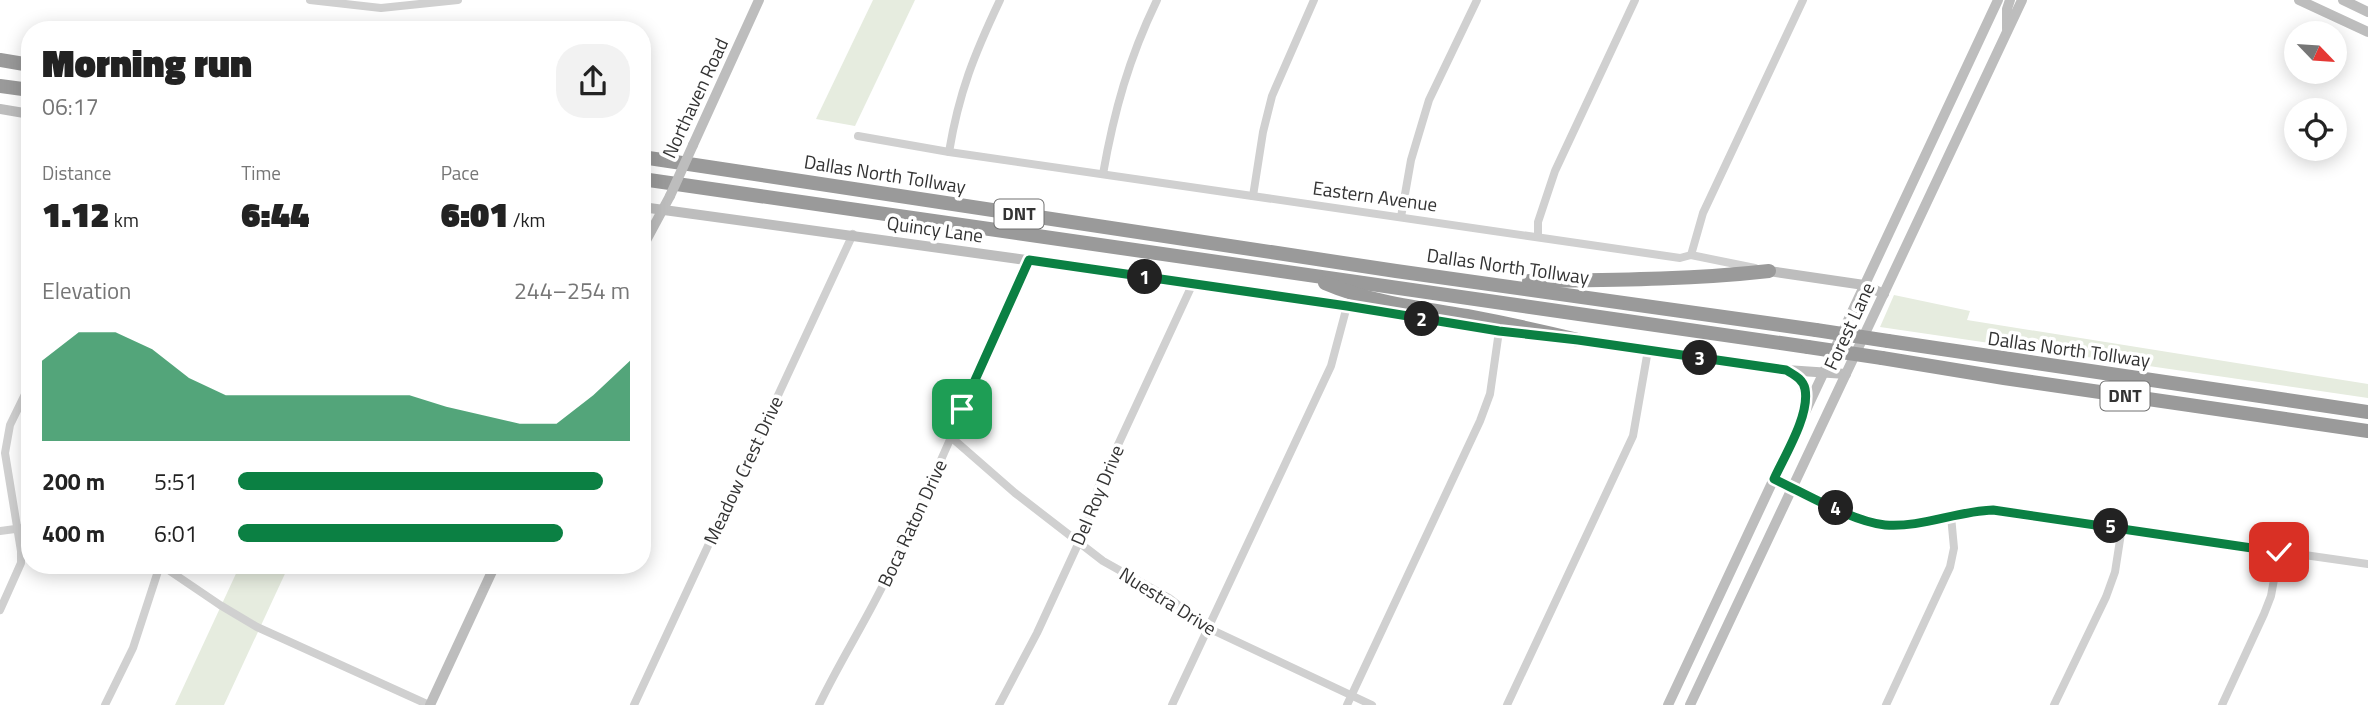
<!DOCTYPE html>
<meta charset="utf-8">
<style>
:root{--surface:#fff;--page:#f2f2f2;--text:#222;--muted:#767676;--accent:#0b8043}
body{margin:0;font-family:"Titillium Web",sans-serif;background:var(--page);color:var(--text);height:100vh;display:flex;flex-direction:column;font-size:26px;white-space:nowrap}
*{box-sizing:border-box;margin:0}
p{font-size:23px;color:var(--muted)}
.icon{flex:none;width:38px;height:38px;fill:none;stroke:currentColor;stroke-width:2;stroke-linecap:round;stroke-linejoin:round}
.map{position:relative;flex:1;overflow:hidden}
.side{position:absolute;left:21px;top:21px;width:630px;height:553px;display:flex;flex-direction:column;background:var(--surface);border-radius:28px;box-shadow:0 4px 18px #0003}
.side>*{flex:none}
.needle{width:46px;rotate:115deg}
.tools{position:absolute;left:2284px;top:21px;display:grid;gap:14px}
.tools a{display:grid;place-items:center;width:63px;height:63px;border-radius:50%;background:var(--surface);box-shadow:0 4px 18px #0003;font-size:35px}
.pin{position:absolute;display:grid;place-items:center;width:60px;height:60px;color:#fff;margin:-30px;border-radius:14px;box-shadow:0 4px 10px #0006}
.km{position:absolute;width:35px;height:35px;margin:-18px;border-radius:50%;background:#222;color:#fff;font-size:19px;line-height:35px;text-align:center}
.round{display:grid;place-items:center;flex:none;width:74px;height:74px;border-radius:28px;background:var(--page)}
.summary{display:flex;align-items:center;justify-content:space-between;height:119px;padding:0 21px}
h1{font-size:38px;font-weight:800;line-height:52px}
.figures{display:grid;grid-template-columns:repeat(3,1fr);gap:10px;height:119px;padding:7px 21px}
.figures div{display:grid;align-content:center}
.figures b{font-size:35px;font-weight:800}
.figures small{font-size:19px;font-weight:400}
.figures p{font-size:19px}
.chart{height:196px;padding:14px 21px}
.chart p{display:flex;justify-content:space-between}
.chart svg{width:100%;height:126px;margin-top:7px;fill:var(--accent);opacity:.7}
ul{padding:0 21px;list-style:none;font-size:23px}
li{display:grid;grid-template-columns:112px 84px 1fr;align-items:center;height:52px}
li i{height:18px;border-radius:9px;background:var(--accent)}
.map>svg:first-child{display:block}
.green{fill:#e6ecdf}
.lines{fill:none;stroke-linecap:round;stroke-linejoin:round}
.street{stroke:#d0d0d0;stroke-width:8}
.secondary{stroke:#bdbdbd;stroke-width:10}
.highway{stroke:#9a9a9a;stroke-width:14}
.secondary-bridge{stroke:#bdbdbd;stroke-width:10}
.highway-bridge{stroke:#9a9a9a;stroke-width:14}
.route-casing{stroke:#fff;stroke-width:14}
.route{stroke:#0b8043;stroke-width:9}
.labels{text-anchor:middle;stroke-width:7;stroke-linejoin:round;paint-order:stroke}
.shield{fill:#fff;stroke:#707070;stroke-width:2}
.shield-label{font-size:18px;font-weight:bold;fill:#333}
.street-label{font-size:19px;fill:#333;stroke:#fff}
</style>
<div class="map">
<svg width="2368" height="705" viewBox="0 0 2368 705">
<rect width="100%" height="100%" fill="#fff"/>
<g class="green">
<polygon points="873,0 915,0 855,126 816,119"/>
<polygon points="1894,295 1970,311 1967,320 2368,384 2368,398 1880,327"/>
<polygon points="240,565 289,565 224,705 175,705"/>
</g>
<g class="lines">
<g class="street">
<polyline points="310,0 381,8 458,0"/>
<polyline points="858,136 949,152 1680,258 1691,255 1755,268"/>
<path d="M 949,152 C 959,92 974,55 1000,0"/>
<path d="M 1103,174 C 1114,111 1129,58 1157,0"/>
<polyline points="1253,196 1263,132 1272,96 1314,0"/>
<polyline points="1401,217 1411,160 1429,100 1477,0"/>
<polyline points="1538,237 1538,222 1555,171 1635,0"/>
<polyline points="1691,255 1703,213 1803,0"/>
<polyline points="952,438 1015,493 1103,561 1169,598 1208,628 1372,705"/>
<path d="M 1774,479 C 1803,493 1854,522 1885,525 C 1921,528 1957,511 1993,511 L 2368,564"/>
<polyline points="0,531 30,527"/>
<polyline points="161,565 220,605 257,627 429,705"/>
<polyline points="0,610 21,563 21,551 5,453 10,425 30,384"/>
<polyline points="105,705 133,648 160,565"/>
<polyline points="634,705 853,234"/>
<path d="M 819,705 C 840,661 866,621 887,577 C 938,473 981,365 1029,260"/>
<polyline points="999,705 1037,633 1085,529 1098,488 1193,283"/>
<polyline points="1172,705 1331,366 1347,306"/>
<polyline points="1347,705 1480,421 1490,394 1499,331"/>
<polyline points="1507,705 1633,436 1648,350"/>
<polyline points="1886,705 1950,567 1954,548 1951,516"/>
<polyline points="2054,705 2106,597 2115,572 2122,527"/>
<polyline points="2222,705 2264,614 2271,596 2279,552"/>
</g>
<g class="secondary">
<polyline points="2299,0 2368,32"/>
<polyline points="2343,0 2368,12"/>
<polyline points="2007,29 2007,9 2010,0"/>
<polyline points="0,109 30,114"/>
<polyline points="693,145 759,0"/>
<polyline points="642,207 1193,283 1526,334"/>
<polyline points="642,248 670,196"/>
<polyline points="1769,271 1864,285 1884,294"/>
<polyline points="1574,339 1786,370 1846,374"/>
<path d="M 1788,371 C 1804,380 1805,390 1805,407"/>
<polyline points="430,705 495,565"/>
<polyline points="1668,705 1998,0"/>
<polyline points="1690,705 2022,0"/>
</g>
<g class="highway">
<polyline points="0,60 30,65"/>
<polyline points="0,86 30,90"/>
<polyline points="642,157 1396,271 1816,330"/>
<polyline points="642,179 1808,347"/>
<path d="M 1529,281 C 1609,280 1689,280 1769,271"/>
<path d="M 1325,283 C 1369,302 1419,308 1467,316 C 1504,323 1541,331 1578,340"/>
<polyline points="1888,341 2368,412"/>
<polyline points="1882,358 2004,378 2368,431"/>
</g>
<polyline class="secondary-bridge" points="670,196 693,145"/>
<g class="highway-bridge">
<polyline points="1816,330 1888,341"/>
<polyline points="1808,347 1882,358"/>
</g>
</g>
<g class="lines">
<g class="route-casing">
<path id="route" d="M 962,409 L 1029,260 L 1347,306 L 1499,331 L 1578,340 L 1786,370 C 1794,375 1803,379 1805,389 C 1810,415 1785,455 1774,479 C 1804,493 1853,522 1885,525 C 1921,528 1957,511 1993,510 L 2279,552"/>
</g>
<use href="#route" class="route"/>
</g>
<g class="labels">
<g class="shield">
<rect x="994.5" y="199.5" width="49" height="29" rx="5"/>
<rect x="2100.5" y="381.5" width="49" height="29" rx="5"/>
</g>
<g class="shield-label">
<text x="1019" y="220">DNT</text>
<text x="2125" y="402">DNT</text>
</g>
<g class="street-label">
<text transform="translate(695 98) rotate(-65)" y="7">Northaven Road</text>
<text transform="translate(885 174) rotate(9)" y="7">Dallas North Tollway</text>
<text transform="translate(1375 196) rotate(8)" y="7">Eastern Avenue</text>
<text transform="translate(935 229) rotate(8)" y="7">Quincy Lane</text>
<text transform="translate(1508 266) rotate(8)" y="7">Dallas North Tollway</text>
<text transform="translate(1849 326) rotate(-65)" y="7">Forest Lane</text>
<text transform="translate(2069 349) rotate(8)" y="7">Dallas North Tollway</text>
<text transform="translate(743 470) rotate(-65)" y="7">Meadow Crest Drive</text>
<text transform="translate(1097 495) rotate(-67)" y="7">Del Roy Drive</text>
<text transform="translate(912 523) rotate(-65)" y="7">Boca Raton Drive</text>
<text transform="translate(1168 601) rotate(32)" y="7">Nuestra Drive</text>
</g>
</g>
</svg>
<div class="tools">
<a><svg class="needle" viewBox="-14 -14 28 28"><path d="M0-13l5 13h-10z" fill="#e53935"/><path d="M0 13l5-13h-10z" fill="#767676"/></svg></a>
<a><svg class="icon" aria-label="locate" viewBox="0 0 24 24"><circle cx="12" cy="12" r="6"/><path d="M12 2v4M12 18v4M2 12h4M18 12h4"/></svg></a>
</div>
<div class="pin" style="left:962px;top:409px;background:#1e9e55"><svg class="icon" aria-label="arrive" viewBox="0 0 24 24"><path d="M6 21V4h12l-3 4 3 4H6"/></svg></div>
<div class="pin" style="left:2279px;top:552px;background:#d93025"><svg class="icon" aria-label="check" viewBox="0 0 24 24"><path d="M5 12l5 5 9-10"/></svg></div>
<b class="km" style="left:1145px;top:277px">1</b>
<b class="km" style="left:1422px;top:319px">2</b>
<b class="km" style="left:1700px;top:358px">3</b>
<b class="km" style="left:1836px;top:508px">4</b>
<b class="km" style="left:2111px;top:526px">5</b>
<section class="side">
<div class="summary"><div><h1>Morning run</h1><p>06:17</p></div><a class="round"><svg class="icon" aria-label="share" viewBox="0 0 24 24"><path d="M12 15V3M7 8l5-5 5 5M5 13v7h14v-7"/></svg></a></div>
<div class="figures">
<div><p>Distance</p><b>1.12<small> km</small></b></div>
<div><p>Time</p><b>6:44</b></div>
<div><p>Pace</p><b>6:01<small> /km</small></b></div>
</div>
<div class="chart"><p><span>Elevation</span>244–254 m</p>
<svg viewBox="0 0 160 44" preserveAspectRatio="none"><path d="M0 44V16L10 6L20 6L30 12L40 22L50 28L60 28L70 28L80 28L90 28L100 28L110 32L120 35L130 38L140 38L150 28L160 16V44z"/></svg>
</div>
<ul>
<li><b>200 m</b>5:51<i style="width:93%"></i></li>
<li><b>400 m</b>6:01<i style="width:83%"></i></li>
</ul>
</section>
</div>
